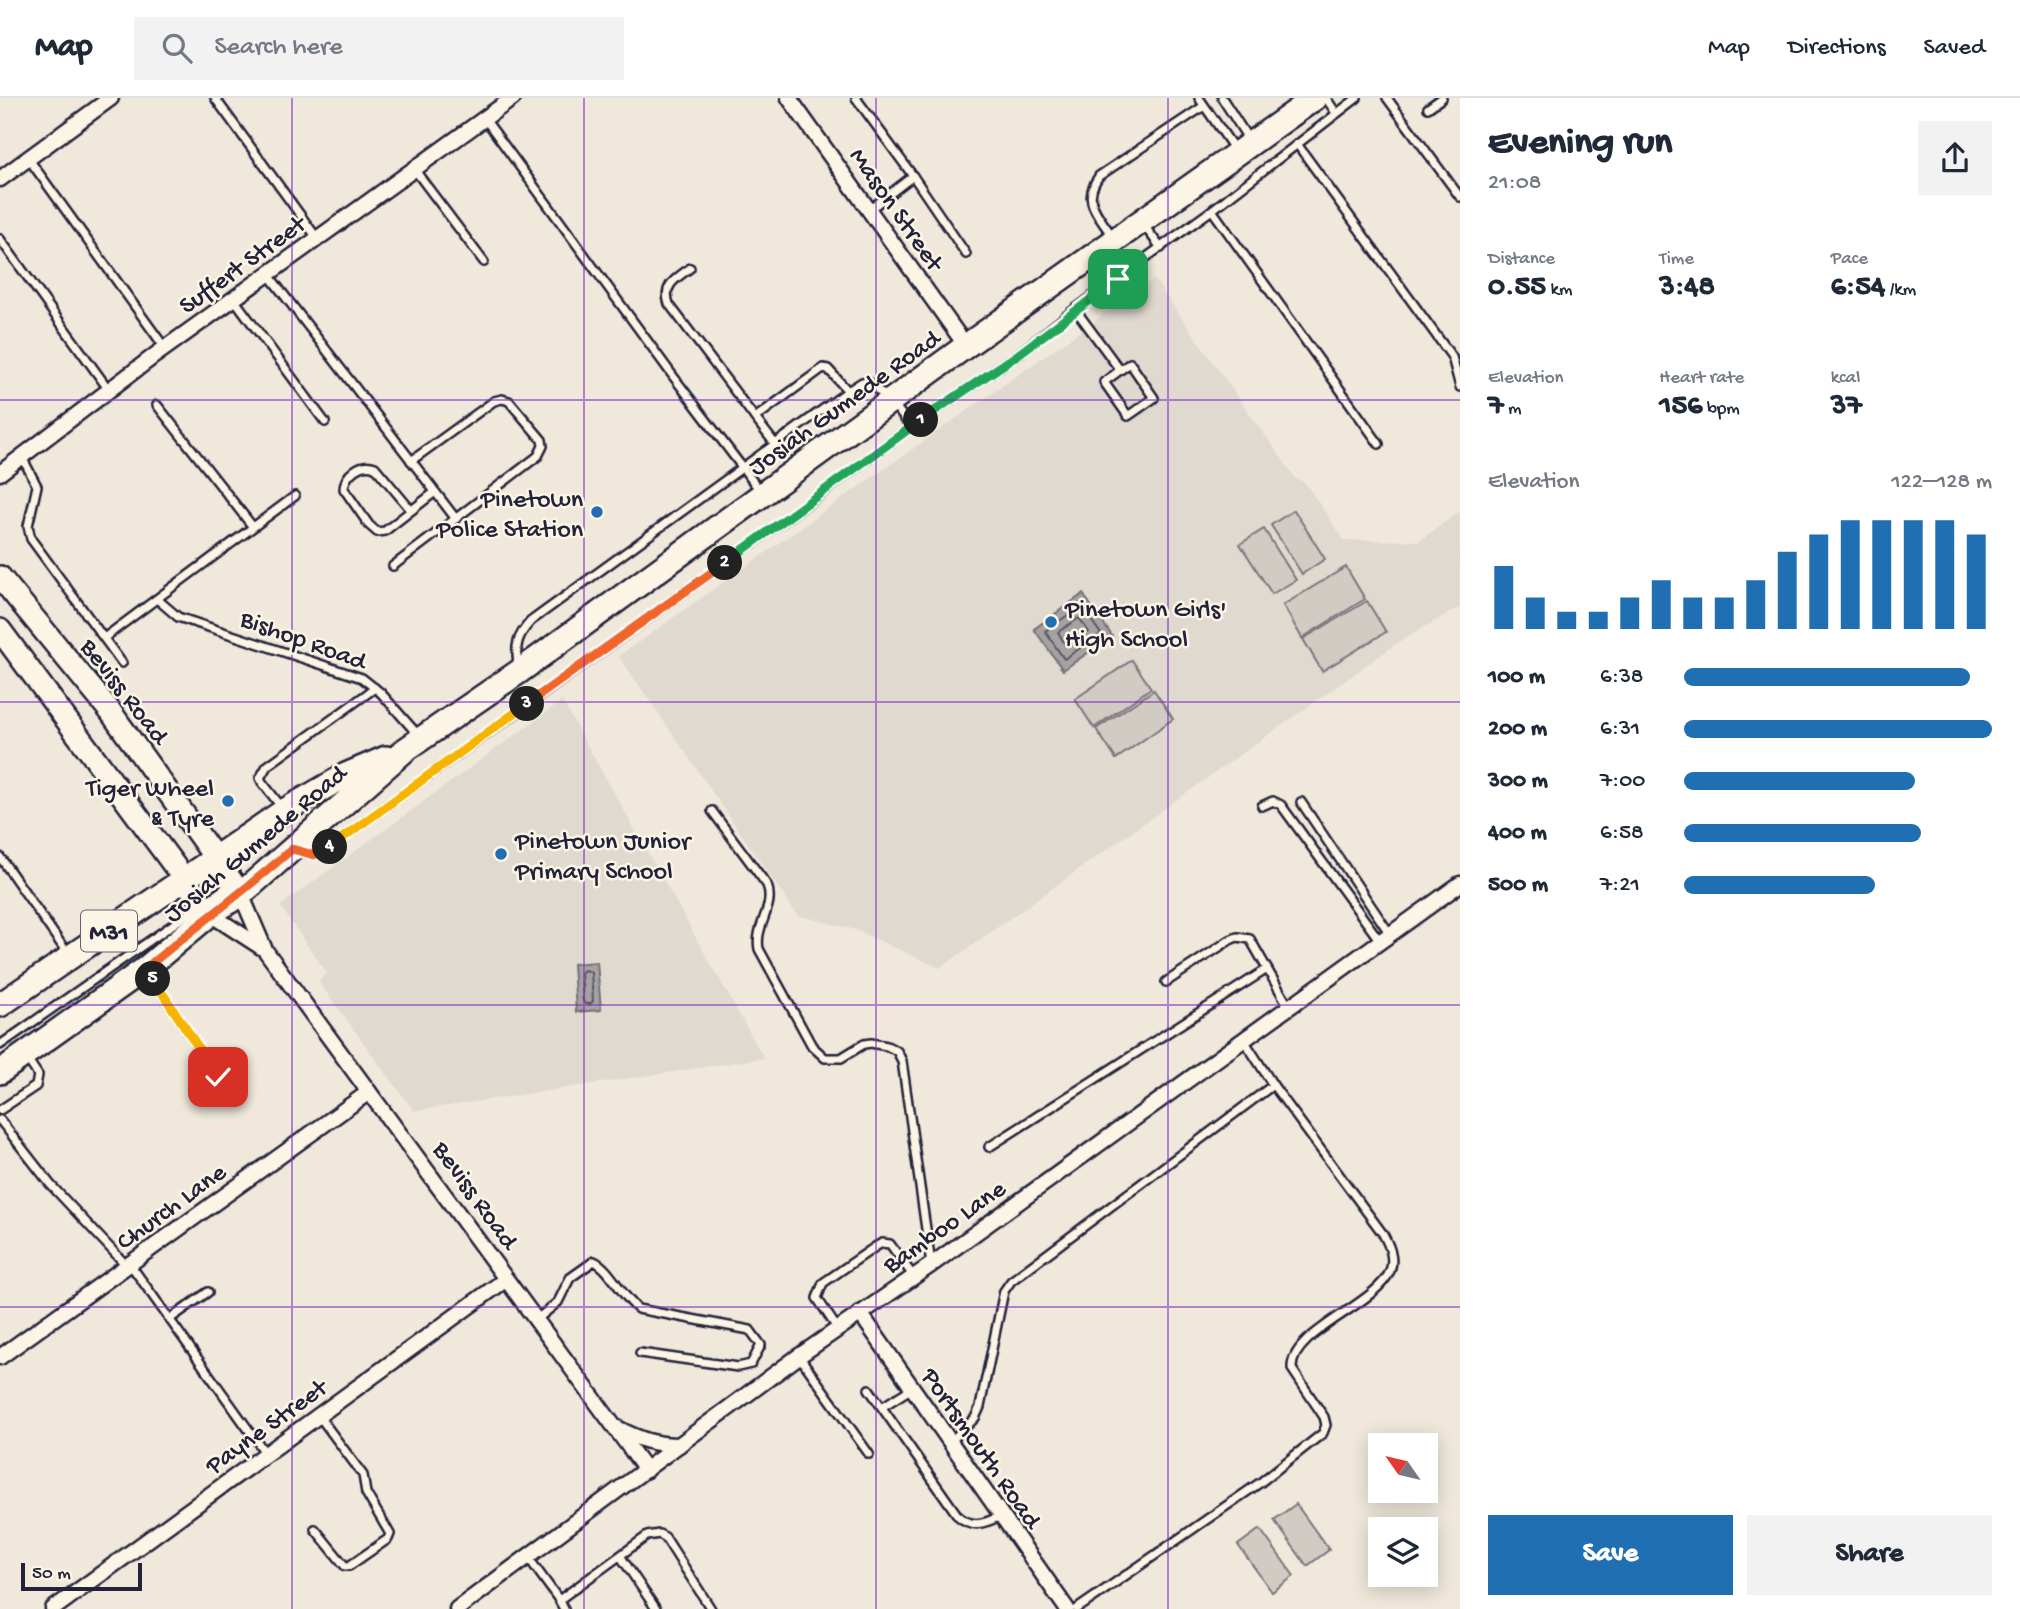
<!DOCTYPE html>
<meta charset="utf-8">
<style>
:root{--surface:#fff;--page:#f2f2f3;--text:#1f2937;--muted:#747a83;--line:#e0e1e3;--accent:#1f6fb2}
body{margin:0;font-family:"Gochi Hand",sans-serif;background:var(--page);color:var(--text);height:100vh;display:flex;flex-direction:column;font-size:26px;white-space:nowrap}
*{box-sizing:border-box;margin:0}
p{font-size:23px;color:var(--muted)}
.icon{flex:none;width:38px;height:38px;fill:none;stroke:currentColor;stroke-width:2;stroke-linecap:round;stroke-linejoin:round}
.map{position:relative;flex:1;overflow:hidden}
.sheet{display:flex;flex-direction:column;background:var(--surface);width:560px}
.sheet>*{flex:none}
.needle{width:46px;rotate:304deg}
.buttons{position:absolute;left:1368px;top:1335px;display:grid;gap:14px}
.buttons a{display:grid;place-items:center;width:70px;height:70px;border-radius:0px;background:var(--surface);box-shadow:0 4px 18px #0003;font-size:35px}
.scale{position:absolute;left:21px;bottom:18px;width:121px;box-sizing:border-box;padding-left:7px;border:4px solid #22223b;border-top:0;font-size:19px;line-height:24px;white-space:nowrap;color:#22223b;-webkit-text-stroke:5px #fcf5e5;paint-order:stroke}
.pin{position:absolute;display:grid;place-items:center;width:60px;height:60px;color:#fff;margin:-30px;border-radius:14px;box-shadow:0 4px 10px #0006}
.km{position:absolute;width:35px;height:35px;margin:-18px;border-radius:50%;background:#222;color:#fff;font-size:19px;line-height:35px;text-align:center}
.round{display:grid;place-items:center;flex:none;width:74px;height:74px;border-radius:0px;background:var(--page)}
.overview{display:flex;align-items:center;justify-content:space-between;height:119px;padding:0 28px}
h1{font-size:38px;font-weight:800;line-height:52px}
.metrics{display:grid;grid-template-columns:repeat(3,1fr);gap:10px;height:119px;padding:7px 28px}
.metrics div{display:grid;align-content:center}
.metrics b{font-size:30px;font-weight:800}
.metrics small{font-size:19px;font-weight:400}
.metrics p{font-size:19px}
.chart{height:196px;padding:14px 28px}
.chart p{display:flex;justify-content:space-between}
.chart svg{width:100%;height:126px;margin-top:7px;stroke:var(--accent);stroke-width:6}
.primary-button{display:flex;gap:14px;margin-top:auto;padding:14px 28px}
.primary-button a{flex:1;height:80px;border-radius:0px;background:var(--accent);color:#fff;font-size:28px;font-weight:800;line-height:80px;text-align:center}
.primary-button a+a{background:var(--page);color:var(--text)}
ul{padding:0 28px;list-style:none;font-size:23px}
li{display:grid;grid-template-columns:112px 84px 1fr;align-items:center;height:52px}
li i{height:18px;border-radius:9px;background:var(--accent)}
header{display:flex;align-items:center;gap:42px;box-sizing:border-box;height:98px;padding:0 35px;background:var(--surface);border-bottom:2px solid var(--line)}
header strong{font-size:33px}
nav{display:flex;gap:38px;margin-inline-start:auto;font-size:24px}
.search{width:490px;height:63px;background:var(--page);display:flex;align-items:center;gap:18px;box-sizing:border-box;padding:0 24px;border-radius:0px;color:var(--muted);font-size:26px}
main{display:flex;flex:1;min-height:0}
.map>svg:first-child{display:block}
.built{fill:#e0d9cf}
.green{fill:#d1cbc3;stroke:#7a767f;stroke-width:2}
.water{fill:#a6a2a2;stroke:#716f79;stroke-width:2}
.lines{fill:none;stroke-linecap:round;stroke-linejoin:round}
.shore{stroke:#575564;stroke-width:2}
.service-casing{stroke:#22223b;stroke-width:12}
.minor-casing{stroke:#22223b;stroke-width:19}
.secondary-casing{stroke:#22223b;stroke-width:26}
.primary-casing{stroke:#22223b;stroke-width:28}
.service{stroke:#fcf5e5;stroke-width:7}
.minor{stroke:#fcf5e5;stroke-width:14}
.secondary{stroke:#fcf5e5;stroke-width:21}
.primary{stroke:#fcf5e5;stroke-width:23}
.split-1-casing{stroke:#fff;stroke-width:14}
.split-2-casing{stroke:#fff;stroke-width:14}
.split-3-casing{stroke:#fff;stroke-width:14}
.split-4-casing{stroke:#fff;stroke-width:14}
.split-5-casing{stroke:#fff;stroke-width:14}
.split-6-casing{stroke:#fff;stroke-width:14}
.split-1{stroke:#22a559;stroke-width:9}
.split-2{stroke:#22a559;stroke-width:9}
.split-3{stroke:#f0652b;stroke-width:9}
.split-4{stroke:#f5b400;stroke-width:9}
.split-5{stroke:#f0652b;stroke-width:9}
.split-6{stroke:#f5b400;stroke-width:9}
.grid{fill:none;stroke:#7b2cbf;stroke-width:2;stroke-opacity:0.55}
.poi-dot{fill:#1f6fb2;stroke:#fcf5e5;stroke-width:2.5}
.labels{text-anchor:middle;stroke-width:5;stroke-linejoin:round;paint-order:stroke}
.shield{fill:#fcf5e5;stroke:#63616e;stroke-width:2}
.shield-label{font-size:24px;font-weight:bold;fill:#22223b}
.street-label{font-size:26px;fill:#22223b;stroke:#fcf5e5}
.poi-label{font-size:26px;fill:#22223b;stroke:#fcf5e5;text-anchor:end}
</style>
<header>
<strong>Map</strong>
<div class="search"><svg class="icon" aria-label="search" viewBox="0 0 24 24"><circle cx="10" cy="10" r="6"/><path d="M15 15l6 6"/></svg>Search here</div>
<nav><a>Map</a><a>Directions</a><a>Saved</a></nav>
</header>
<main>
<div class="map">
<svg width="1460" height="1511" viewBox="0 0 1460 1511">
<rect width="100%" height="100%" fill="#efe8db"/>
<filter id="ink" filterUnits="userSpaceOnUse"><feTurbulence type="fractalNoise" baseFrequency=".0143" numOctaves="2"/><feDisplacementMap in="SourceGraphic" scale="14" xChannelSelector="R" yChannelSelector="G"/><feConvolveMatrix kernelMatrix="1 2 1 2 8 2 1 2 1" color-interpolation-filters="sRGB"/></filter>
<g filter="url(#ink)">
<g class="built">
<polygon points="1154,181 1296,381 1306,386 1344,442 1419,443 1460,413 1460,509 1406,539 940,870 856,832 797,817 619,558"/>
<polygon points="562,603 764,960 414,1013 318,883 327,875 280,808"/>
</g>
<g class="green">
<polygon points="1294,412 1325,461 1302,476 1271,427"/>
<polygon points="1264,431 1296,482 1272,496 1240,446"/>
<polygon points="1346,469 1365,501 1302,540 1283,507"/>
<polygon points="1367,503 1386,534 1322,573 1303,541"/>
<polygon points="1132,562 1151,590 1094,630 1075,601"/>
<polygon points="1154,592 1173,621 1116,661 1096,631"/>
<polygon points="1296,1406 1329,1452 1307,1468 1274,1422"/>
<polygon points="1260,1431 1294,1478 1272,1494 1238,1447"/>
</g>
<g class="water">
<polygon points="1083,496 1112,538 1063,572 1034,531"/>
<polygon points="597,864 601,912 576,914 573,866"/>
</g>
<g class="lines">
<g class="shore">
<polygon points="1081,508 1101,536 1064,561 1045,533"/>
<polygon points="1079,520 1089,534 1066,548 1058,534"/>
<polygon points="584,872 591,874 593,903 590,906 585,906 583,903 581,875"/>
</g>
<g class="service-casing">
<g id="service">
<polyline points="215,0 317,140"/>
<polyline points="856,0 913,78 966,156"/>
<polyline points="1199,0 1235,52"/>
<polyline points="1222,0 1249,42"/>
<polyline points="1326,0 1336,15"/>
<polyline points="1387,0 1460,99"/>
<polyline points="1428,10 1442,0"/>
<polyline points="485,21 673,278 761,394"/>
<polyline points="1297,46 1452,259 1460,289"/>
<polyline points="28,60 165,250"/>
<polyline points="414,71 484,164"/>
<polyline points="869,112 913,78"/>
<polyline points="1212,112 1379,346"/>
<polyline points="1142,125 1161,150"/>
<path d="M 1112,138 C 1098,116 1081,103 1099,78 L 1204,8"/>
<polyline points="0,141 109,292"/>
<path d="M 690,170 C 677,180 662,187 669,206 L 755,320"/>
<polyline points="268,176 456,421"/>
<polyline points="234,201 325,324"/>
<polyline points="1075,211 1120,272"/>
<polygon points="1130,265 1154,300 1128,318 1104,284"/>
<polyline points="157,307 253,429"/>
<polyline points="775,346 755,320 823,270 828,271 848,293"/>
<polyline points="22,359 37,388 28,428 31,441 122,565"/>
<path d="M 411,412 L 375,369 C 361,363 344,377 344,391 L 369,427 L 377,434 L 385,433 L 435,394"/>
<polyline points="393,468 538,358 543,348 542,342 509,303 502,301 494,303 411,363"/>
<polyline points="157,501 178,519 362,580 381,595 419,638"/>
<polyline points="104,540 295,398"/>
<path d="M 519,569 C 514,549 517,538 531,523 L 848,293 L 862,284 L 868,284 L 891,303 L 911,329"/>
<polyline points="1301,704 1390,836"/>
<polyline points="1262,708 1273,703 1281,707 1380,843"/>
<polyline points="283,711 262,684 260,680 267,668 375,590"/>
<path d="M 712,713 L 767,787 C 776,809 754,828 759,851 L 812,948 L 825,960 L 841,960 L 864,946 L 871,945 L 887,948 L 897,953 L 902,963 L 931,1166"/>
<polyline points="297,752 314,757 324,753 817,399 911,329 1016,258 1075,211 1212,112 1357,0"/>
<polyline points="0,759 68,856"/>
<polyline points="148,874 218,979"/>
<polyline points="1166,884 1230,842 1237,839 1250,841 1289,909"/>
<polyline points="0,947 231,786"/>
<polyline points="0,1012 36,988 38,977 26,959"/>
<polyline points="0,1022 50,1086 127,1168"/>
<polyline points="989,1049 1267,871"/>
<polyline points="130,1166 266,1356"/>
<polyline points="170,1221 208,1194"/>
<path d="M 536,1222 L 558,1204 L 570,1180 L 594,1163 C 610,1170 622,1199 638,1211 L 750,1232 L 761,1247 L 751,1266 L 738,1269 L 640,1255"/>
<polyline points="837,1230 817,1200 823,1185 875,1149 882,1145 890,1146 914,1179"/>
<polyline points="799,1258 869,1356"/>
<path d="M 869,1291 L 958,1418 C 973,1431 985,1425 1001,1418"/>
<polyline points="882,1309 912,1290"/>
<polyline points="950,1344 975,1320 980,1309 1004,1193 1011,1183 1273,987"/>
<polyline points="315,1431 345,1468 349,1468 388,1441 390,1436 366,1395 363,1377 319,1318"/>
<polyline points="528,1459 559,1502 647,1438 659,1436 665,1439 711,1511"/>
<polyline points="621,1459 656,1511"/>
<polyline points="559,1502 564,1511"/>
<path d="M 1077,1511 L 1261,1384 L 1323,1335 L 1326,1327 L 1324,1319 L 1292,1271 C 1290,1234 1376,1207 1390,1173 C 1395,1160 1389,1147 1383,1136 L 1273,987 L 1244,942"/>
</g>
</g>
<g class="minor-casing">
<g id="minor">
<polyline points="789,0 966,248"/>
<polyline points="0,81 111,0"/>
<polyline points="0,375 154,258 513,0"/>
<polyline points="241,796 265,852 646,1372"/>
<polyline points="210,816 264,851"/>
<polyline points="860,1215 1067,1511"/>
<polyline points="0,1259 369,994"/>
<path d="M 617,1330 C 638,1341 655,1347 679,1347"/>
<polyline points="53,1511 505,1182"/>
<polyline points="457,1511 799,1258 931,1167 1460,786"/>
</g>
</g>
<g class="secondary-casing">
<g id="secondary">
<polyline points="0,479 110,613 241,796"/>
<polyline points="0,532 210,816"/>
</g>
</g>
<g class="primary-casing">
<g id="primary">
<polyline points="0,907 284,713 346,677 386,660"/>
<polyline points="0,974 146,870 210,816 241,796 405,652 520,573 966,248 1315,0"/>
</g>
</g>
<use href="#service" class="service"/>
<use href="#minor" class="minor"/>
<use href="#secondary" class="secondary"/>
<use href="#primary" class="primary"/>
</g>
</g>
<g class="lines" filter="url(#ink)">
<g class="split-1-casing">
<polyline id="split-1" points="921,322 1016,258 1118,181"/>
</g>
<g class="split-2-casing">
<polyline id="split-2" points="725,465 921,322"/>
</g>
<g class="split-3-casing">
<polyline id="split-3" points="527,606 725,465"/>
</g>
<g class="split-4-casing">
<polyline id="split-4" points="330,749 527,606"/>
</g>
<g class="split-5-casing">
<path id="split-5" d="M 153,881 L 146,870 C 194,830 245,793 292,751 L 314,757 L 330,749"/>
</g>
<g class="split-6-casing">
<polyline id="split-6" points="153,881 218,979"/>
</g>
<use href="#split-1" class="split-1"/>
<use href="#split-2" class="split-2"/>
<use href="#split-3" class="split-3"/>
<use href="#split-4" class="split-4"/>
<use href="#split-5" class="split-5"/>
<use href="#split-6" class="split-6"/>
</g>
<path class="grid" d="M 292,0 L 292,1511M 584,0 L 584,1511M 876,0 L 876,1511M 1168,0 L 1168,1511M 0,302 L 1460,302M 0,604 L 1460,604M 0,907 L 1460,907M 0,1209 L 1460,1209"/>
<g class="poi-dot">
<circle cx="597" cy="414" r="7"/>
<circle cx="1051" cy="524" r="7"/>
<circle cx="228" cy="703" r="7"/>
<circle cx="501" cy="756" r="7"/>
</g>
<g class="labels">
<rect class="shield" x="81" y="812.5" width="56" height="41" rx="5"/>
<g class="shield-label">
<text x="109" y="841">M31</text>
</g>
<g class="street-label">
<text transform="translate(898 110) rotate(55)" y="9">Mason Street</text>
<text transform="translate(241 165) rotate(-36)" y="9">Suffert Street</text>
<text transform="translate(843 303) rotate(-36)" y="9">Josiah Gumede Road</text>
<text transform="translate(304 540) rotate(20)" y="9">Bishop Road</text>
<text transform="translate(126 592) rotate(52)" y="9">Beviss Road</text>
<text transform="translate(254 744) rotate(-40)" y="9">Josiah Gumede Road</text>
<text transform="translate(477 1096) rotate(54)" y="9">Beviss Road</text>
<text transform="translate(170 1107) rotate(-36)" y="9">Church Lane</text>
<text transform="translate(943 1127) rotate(-35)" y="9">Bamboo Lane</text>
<text transform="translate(265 1327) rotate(-36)" y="9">Payne Street</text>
<text transform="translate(983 1349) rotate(55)" y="9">Portsmouth Road</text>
</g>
<g class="poi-label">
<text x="583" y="408">Pinetown<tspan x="583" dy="30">Police Station</tspan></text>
<text x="1065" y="518" text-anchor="start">Pinetown Girls'<tspan x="1065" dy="30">High School</tspan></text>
<text x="214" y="697">Tiger Wheel<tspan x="214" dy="30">&amp; Tyre</tspan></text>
<text x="515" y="750" text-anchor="start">Pinetown Junior<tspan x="515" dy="30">Primary School</tspan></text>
</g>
</g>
</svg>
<div class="buttons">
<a><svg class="needle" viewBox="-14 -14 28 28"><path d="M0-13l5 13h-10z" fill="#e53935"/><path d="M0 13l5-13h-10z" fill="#747a83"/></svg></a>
<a><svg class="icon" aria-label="layers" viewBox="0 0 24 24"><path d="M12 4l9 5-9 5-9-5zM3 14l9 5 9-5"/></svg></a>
</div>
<div class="scale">50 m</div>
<div class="pin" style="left:1118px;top:181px;background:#1e9e55"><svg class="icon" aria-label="arrive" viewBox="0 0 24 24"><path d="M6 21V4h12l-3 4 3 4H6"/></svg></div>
<div class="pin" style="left:218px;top:979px;background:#d93025"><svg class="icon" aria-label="check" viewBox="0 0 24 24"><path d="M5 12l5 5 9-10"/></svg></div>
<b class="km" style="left:921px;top:322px">1</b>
<b class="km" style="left:725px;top:465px">2</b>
<b class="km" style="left:527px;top:606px">3</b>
<b class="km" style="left:330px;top:749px">4</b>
<b class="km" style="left:153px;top:881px">5</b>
</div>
<section class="sheet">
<div class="overview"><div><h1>Evening run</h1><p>21:08</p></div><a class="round"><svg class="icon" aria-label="share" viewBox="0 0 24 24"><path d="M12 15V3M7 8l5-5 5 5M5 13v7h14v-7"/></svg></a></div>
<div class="metrics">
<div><p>Distance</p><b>0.55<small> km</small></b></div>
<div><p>Time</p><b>3:48</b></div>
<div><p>Pace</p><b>6:54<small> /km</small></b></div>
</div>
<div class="metrics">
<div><p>Elevation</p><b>7<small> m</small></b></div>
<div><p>Heart rate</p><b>156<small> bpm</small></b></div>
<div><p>kcal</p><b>37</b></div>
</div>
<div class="chart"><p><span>Elevation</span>122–128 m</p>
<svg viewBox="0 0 160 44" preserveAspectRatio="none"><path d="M5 44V22M15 44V33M25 44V38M35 44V38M45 44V33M55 44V27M65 44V33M75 44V33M85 44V27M95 44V17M105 44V11M115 44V6M125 44V6M135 44V6M145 44V6M155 44V11"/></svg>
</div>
<ul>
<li><b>100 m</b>6:38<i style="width:93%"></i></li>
<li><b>200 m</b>6:31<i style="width:100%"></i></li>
<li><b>300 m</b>7:00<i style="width:75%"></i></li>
<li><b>400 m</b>6:58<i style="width:77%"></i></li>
<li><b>500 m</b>7:21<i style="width:62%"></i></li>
</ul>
<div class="primary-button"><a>Save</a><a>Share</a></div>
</section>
</main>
